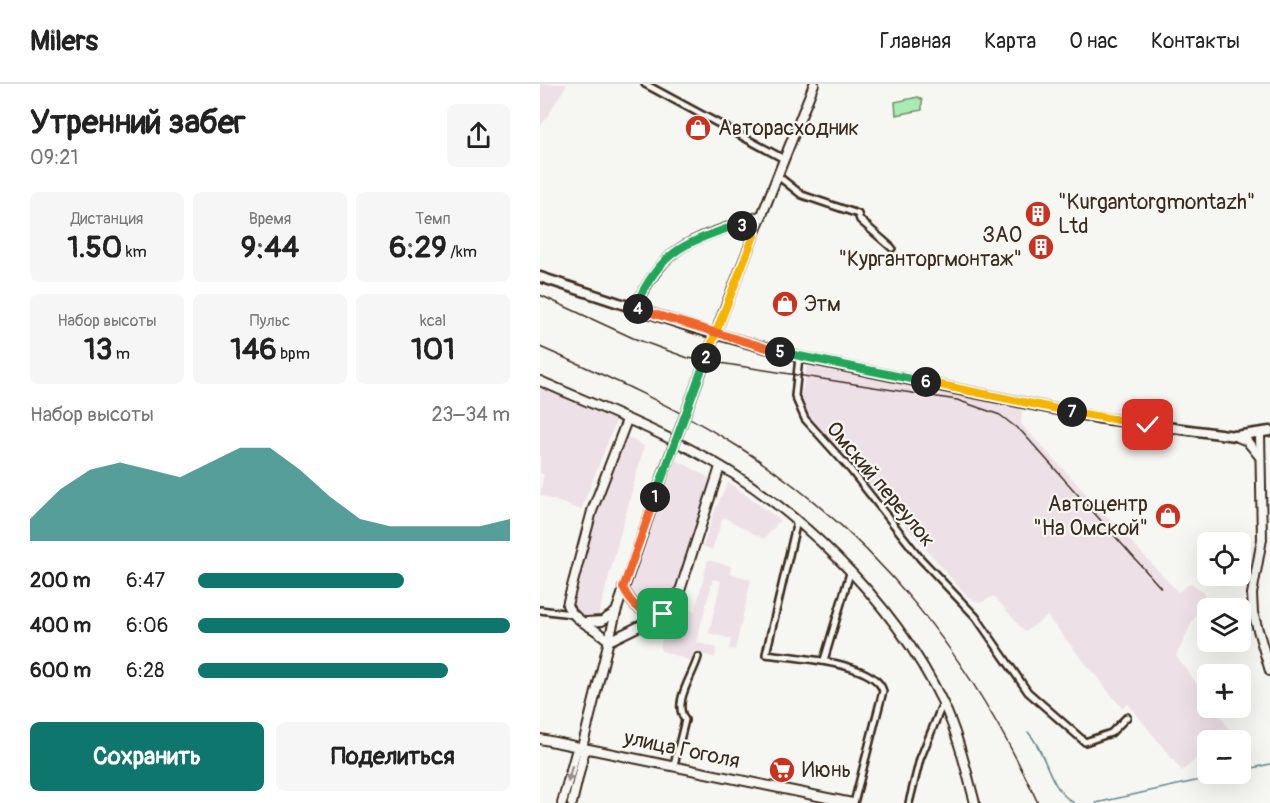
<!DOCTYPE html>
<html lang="ru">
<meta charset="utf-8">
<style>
:root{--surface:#fff;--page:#f6f6f6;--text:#222;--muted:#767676;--line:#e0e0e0;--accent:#0f766e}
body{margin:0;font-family:Pangolin,sans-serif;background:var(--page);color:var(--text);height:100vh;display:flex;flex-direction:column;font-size:22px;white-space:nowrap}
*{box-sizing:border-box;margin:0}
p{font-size:20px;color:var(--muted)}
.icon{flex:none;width:33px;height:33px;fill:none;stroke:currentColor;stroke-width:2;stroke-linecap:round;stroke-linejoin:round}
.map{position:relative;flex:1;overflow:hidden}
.sheet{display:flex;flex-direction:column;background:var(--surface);width:540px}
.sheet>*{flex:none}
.buttons{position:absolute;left:657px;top:448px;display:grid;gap:12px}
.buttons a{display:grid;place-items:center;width:54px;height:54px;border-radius:9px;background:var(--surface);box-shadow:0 6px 24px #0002;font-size:30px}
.pin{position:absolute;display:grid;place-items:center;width:51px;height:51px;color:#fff;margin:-26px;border-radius:12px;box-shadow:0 3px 9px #0006}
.km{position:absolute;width:30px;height:30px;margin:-15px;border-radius:50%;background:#222;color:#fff;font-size:16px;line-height:30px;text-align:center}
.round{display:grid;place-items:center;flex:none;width:63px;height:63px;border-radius:9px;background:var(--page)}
.overview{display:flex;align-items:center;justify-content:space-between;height:102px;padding:0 30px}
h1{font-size:33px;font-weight:700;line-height:45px}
.stats{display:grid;grid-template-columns:repeat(3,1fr);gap:9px;height:102px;padding:6px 30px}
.stats div{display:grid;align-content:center;border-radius:9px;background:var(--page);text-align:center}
.stats b{font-size:30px;font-weight:700}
.stats small{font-size:16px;font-weight:400}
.stats p{font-size:16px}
.chart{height:168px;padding:12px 30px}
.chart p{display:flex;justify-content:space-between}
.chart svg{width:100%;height:108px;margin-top:6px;fill:var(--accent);opacity:.7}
.cta{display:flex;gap:12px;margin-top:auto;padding:12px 30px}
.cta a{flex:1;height:69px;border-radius:9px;background:var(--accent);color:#fff;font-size:24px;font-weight:700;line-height:69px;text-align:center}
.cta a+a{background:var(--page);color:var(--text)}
ul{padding:0 30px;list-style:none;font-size:20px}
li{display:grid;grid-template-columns:96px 72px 1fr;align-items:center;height:45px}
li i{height:15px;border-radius:8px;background:var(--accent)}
header{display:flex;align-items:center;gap:36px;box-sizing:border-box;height:84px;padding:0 30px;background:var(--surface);border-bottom:2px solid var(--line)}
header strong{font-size:28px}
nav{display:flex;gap:33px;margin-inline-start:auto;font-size:21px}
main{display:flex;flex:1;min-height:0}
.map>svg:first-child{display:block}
.built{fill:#eee0e7}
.green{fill:#aaebb4;stroke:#728a69;stroke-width:1.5}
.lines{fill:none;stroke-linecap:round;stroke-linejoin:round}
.stream{stroke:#61888f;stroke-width:1.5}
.street-casing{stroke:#3b2a1e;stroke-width:10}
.secondary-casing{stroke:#3b2a1e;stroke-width:12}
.primary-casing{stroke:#3b2a1e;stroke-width:13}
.street{stroke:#f6f6f2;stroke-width:5}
.secondary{stroke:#f6f6f2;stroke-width:8}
.primary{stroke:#f6f6f2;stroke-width:8}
.rail{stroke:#3b2a1e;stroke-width:1.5}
.secondary-bridge-casing{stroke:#3b2a1e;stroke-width:12;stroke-linecap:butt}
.secondary-bridge{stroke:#f6f6f2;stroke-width:8}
.oneway{fill:#989088}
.split-1-casing{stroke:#fff;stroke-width:12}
.split-2-casing{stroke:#fff;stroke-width:12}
.split-3-casing{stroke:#fff;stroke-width:12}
.split-4-casing{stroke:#fff;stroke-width:12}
.split-5-casing{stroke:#fff;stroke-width:12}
.split-6-casing{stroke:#fff;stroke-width:12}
.split-7-casing{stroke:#fff;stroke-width:12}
.split-8-casing{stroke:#fff;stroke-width:12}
.split-1{stroke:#f0652b;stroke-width:8}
.split-2{stroke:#22a559;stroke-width:8}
.split-3{stroke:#f5b400;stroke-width:8}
.split-4{stroke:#22a559;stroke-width:8}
.split-5{stroke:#f0652b;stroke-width:8}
.split-6{stroke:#22a559;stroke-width:8}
.split-7{stroke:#f5b400;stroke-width:8}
.split-8{stroke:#f5b400;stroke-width:8}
.labels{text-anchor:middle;stroke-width:4.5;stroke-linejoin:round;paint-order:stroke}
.poi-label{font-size:21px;fill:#3b2a1e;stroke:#f6f6f2;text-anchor:start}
.street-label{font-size:21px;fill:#3b2a1e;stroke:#f6f6f2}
</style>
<header>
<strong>Milers</strong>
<nav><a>Главная</a><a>Карта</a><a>О нас</a><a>Контакты</a></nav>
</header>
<main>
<section class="sheet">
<div class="overview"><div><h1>Утренний забег</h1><p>09:21</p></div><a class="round"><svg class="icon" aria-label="share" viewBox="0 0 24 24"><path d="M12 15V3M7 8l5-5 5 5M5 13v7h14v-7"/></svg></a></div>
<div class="stats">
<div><p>Дистанция</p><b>1.50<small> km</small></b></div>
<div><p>Время</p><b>9:44</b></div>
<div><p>Темп</p><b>6:29<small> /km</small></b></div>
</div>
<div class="stats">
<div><p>Набор высоты</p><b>13<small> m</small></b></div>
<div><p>Пульс</p><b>146<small> bpm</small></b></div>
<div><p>kcal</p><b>101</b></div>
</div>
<div class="chart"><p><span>Набор высоты</span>23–34 m</p>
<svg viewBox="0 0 160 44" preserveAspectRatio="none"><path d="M0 44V35L10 23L20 15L30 12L40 15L50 18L60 12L70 6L80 6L90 15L100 26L110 35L120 38L130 38L140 38L150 38L160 35V44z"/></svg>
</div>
<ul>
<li><b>200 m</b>6:47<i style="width:66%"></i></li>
<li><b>400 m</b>6:06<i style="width:100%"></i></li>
<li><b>600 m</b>6:28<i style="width:80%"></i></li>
</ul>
<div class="cta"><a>Сохранить</a><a>Поделиться</a></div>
</section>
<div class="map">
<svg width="730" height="719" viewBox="0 0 730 719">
<rect width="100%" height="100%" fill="#f6f6f2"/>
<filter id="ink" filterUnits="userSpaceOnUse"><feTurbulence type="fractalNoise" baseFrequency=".0167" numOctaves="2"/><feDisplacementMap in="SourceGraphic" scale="12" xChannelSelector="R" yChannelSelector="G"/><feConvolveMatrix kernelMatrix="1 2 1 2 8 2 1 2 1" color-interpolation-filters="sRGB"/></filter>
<g filter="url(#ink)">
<g class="built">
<polygon points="0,0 27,0 0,44"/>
<polygon points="267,282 482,323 481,340 638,508 651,499 665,510 636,572 667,613 668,624 676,624 689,646 677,657 668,657 667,665 642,687 588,620 582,624 507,532 485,548 454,512 439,519 427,512 269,332 261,312"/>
<polygon points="0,303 76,337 41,426 0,411 4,390 0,389"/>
<polygon points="83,351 104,362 58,533 39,532 30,524 54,428"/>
<polygon points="135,375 173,396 128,522 115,525 96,518 90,509"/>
<polygon points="188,398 240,436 224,455 183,433 172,466 163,462 174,429"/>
<polygon points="168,476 191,482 190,489 211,496 195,566 189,565 191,555 169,549 181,497 173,495 156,558 176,564 175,574 154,567 151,577 120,566 123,549 140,524 155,527"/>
</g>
<polygon class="green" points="378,13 382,16 382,26 356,31 355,18"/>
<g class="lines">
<g class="stream">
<path d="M 488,648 C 508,670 507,703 534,719"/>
<polyline points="700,687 730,680"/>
<polyline points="556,719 687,690"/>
</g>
<g class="street-casing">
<g id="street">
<polyline points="105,0 244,75"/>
<polyline points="238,92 262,111 318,130 320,136 352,164"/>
<polyline points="259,273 255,312 265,335 310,385 380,474 436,533 488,608 545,658 571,649 587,633"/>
<path d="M 257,437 L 226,570 C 252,574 335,577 343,607 L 314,719"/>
<polyline points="0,526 31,530"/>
<polyline points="284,576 310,489"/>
<path d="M 134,681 L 145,636 C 132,618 153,592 158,573"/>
<polyline points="369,719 380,675 403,619"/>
</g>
</g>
<g class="secondary-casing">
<g id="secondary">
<path d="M 94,224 C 130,152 154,158 222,131"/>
<polyline points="185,224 274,0"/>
<path d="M 0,297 C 50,319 101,339 150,365 C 253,418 352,514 403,619 C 418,650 426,686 435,719"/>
<polyline points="720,349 722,455 712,510 713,529 730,587"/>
<polyline points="695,352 707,357 720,373"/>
<path d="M 83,504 C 93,522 100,530 121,530"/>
<polyline points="47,538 62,537 76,528"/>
<path d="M 69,557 C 56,544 34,537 27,521 L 52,427 L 87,336"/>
<polyline points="69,557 128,528 137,516 180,383"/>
<polyline points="0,655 312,719"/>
<polyline points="22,719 36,668 42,663 46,648 76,528 126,382"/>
<polyline points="32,719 44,669 42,663"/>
</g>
</g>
<g class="primary-casing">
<polyline id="primary" points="0,193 158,245 259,273 558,334 695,352 730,347"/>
</g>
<use href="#street" class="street"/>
<use href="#secondary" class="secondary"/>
<use href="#primary" class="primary"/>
<g class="rail">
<polyline points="0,211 93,254 148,274 417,316 460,331 482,348 621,504"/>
<path d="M 0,263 C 69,293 138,324 202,365 C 338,453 431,574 498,719"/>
</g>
<g class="secondary-bridge-casing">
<polyline id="secondary-bridge" points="126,382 185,224"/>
</g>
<use href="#secondary-bridge" class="secondary-bridge"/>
</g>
<defs><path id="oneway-solid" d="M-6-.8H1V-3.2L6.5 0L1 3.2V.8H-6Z" transform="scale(1.5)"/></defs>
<use class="oneway" href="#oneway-solid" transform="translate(30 690) rotate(104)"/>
</g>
<g class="lines" filter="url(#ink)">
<g class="split-1-casing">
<path id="split-1" d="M 115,413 L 83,504 C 93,523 101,530 123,530"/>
</g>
<g class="split-2-casing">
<polyline id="split-2" points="115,413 166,274"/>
</g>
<g class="split-3-casing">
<polyline id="split-3" points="166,274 215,149 202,142"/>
</g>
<g class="split-4-casing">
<path id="split-4" d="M 98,225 L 94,224 C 122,167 139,161 197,141 L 202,142"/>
</g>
<g class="split-5-casing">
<polyline id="split-5" points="98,225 240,268"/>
</g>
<g class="split-6-casing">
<polyline id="split-6" points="240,268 386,298"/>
</g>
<g class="split-7-casing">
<polyline id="split-7" points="386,298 532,328"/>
</g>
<g class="split-8-casing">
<polyline id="split-8" points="532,328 608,341"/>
</g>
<use href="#split-1" class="split-1"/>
<use href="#split-2" class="split-2"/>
<use href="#split-3" class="split-3"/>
<use href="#split-4" class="split-4"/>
<use href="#split-5" class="split-5"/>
<use href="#split-6" class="split-6"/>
<use href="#split-7" class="split-7"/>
<use href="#split-8" class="split-8"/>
</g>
<defs>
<g id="shop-disc" transform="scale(1.35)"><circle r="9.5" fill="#c8321e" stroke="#f6f6f2"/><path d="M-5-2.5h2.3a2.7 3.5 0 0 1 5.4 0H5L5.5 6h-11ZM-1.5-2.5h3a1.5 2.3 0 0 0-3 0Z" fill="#fff"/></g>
<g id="building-disc" transform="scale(1.35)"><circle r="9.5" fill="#c8321e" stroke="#f6f6f2"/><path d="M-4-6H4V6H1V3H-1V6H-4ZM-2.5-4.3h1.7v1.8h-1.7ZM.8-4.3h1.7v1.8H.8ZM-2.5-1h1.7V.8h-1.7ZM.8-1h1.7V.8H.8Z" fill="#fff"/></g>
<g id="supermarket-disc" transform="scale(1.35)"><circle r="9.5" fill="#c8321e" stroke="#f6f6f2"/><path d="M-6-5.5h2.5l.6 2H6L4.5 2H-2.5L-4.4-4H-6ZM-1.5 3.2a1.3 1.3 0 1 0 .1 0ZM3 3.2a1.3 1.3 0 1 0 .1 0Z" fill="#fff"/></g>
</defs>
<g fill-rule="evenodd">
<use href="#shop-disc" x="158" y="44"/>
<use href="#building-disc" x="498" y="130"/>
<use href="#building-disc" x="501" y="163"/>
<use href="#shop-disc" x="245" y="220"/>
<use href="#shop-disc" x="628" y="432"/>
<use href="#supermarket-disc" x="242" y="686"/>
</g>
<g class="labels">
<g class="poi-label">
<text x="178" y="51">Авторасходник</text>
<text x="518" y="125">"Kurgantorgmontazh"<tspan x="518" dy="24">Ltd</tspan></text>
<text x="482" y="158" text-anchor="end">ЗАО<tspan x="482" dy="24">"Курганторгмонтаж"</tspan></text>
<text x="264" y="227">Этм</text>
<text x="608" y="427" text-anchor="end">Автоцентр<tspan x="608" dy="24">"На Омской"</tspan></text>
<text x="262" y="693">Июнь</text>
</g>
<g class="street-label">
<text transform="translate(341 400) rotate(50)" y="7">Омский переулок</text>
<text transform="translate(142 665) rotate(12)" y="7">улица Гоголя</text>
</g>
</g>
</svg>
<div class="buttons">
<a><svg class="icon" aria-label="locate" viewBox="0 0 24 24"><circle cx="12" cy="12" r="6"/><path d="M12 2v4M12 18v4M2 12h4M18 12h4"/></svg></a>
<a><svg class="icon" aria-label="layers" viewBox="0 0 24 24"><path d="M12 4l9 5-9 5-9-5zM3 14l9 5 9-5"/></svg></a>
<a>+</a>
<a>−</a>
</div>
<div class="pin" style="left:123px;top:530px;background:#1e9e55"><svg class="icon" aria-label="arrive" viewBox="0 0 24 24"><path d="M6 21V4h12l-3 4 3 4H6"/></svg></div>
<div class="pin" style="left:608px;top:341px;background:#d93025"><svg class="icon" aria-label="check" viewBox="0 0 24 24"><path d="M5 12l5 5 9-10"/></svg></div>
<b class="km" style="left:115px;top:413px">1</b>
<b class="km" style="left:166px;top:274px">2</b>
<b class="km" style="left:202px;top:142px">3</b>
<b class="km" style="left:98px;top:225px">4</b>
<b class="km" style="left:240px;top:268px">5</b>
<b class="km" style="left:386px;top:298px">6</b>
<b class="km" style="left:532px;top:328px">7</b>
</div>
</main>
